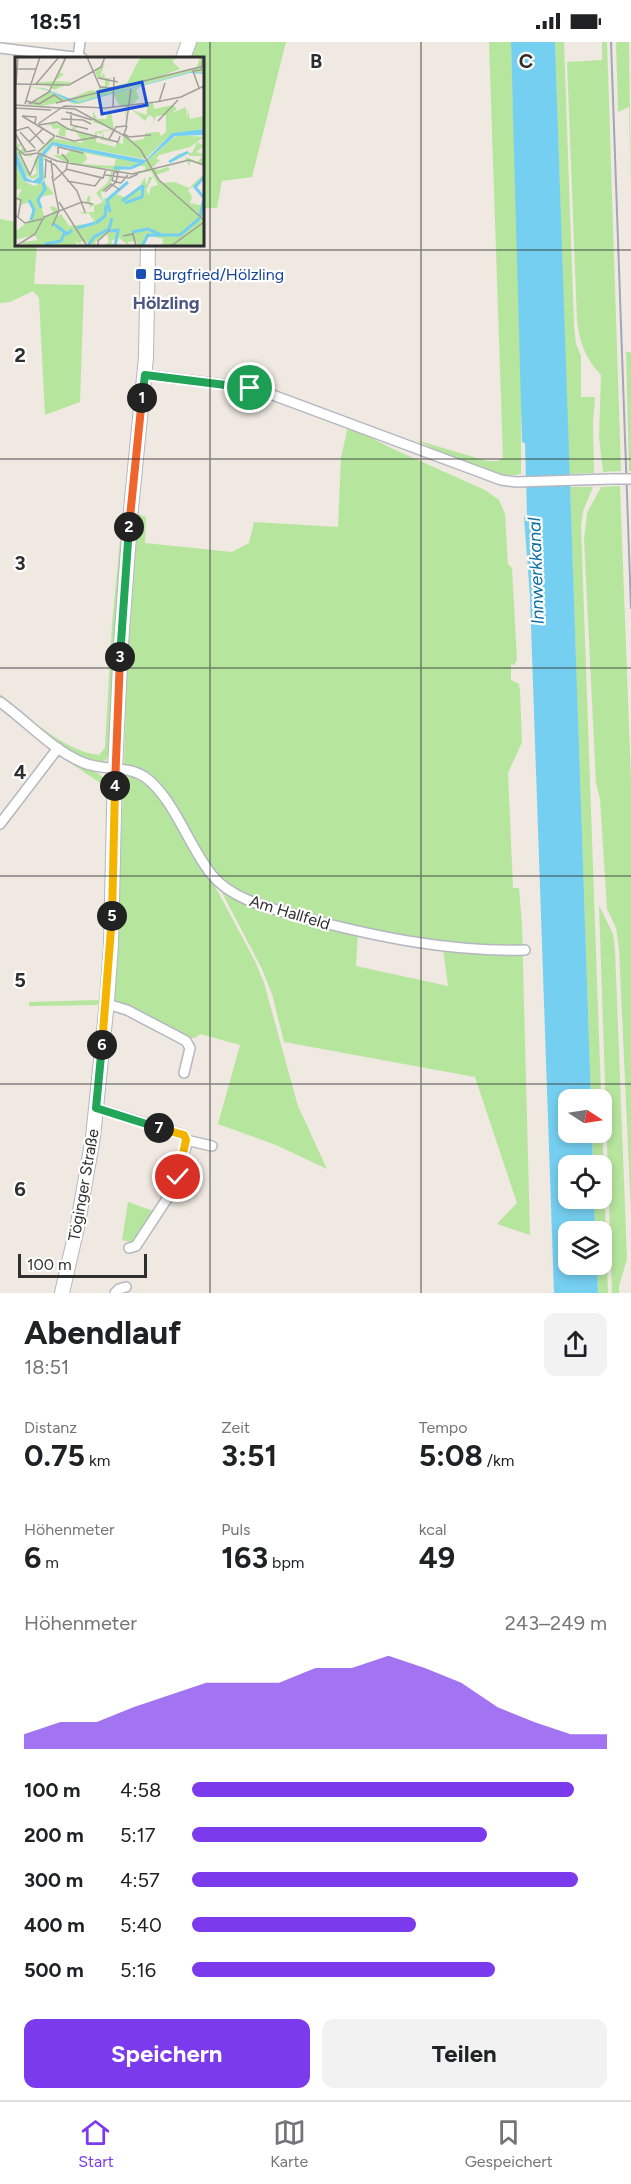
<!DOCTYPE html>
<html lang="de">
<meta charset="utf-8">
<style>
:root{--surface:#fff;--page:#f2f2f2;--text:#202124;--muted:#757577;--line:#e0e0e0;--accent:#7c3aed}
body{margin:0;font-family:Figtree,sans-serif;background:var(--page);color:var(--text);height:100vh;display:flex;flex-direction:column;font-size:22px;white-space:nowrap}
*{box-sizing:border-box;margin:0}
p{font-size:20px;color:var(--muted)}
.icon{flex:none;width:33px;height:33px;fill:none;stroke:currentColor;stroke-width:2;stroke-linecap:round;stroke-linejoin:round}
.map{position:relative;height:1251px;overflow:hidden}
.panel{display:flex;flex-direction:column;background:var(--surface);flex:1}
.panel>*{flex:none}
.needle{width:39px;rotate:102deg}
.controls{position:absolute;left:558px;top:1047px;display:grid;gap:12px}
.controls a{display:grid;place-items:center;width:54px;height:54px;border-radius:12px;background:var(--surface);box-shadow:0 3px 9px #0003;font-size:30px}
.scale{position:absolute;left:18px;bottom:15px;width:129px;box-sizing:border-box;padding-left:6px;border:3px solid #2e2e2e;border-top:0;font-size:16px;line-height:21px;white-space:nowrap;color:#2e2e2e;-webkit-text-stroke:4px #fff;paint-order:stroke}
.pin{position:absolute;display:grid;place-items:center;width:51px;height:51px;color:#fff;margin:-26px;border:3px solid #fff;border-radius:50%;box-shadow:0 2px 6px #0007}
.km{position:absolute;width:30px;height:30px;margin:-15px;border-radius:50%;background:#222;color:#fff;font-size:16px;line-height:30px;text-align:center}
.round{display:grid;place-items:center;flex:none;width:63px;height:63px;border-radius:12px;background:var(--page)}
.headline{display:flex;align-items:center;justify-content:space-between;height:102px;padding:0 24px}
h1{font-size:33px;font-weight:700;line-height:45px}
.stats{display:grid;grid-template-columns:repeat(3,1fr);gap:9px;height:102px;padding:6px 24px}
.stats div{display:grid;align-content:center}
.stats b{font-size:30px;font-weight:700}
.stats small{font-size:16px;font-weight:400}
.stats p{font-size:16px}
.chart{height:168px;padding:12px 24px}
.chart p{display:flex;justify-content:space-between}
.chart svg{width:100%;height:108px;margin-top:6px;fill:var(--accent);opacity:.7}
.button{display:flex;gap:12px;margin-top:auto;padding:12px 24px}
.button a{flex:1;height:69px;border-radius:12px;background:var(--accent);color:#fff;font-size:24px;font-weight:700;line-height:69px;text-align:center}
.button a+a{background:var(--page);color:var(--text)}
ul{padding:0 24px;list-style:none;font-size:20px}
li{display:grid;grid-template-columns:96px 72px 1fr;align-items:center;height:45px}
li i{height:15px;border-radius:8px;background:var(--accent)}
.status{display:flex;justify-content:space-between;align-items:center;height:42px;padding:0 30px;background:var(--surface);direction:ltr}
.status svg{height:16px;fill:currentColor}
.tab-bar{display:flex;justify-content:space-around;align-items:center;height:84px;border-top:2px solid var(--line);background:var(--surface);font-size:16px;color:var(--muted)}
.tab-bar a{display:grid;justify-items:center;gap:3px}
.tab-bar .selected{color:var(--accent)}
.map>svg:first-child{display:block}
.green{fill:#b6e59e}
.water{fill:#75cff0}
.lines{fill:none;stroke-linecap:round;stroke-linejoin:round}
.street-casing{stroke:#b4b7c1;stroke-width:12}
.secondary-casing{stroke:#b4b7c1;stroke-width:16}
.street{stroke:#fff;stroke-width:9}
.secondary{stroke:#fff;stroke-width:14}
.rail{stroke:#a3a6b8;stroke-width:2}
.street-bridge-casing{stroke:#b4b7c1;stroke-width:12;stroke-linecap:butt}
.street-bridge{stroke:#fff;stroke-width:9}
.split-1-casing{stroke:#fff;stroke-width:12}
.split-2-casing{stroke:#fff;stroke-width:12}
.split-3-casing{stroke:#fff;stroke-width:12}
.split-4-casing{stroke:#fff;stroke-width:12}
.split-5-casing{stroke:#fff;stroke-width:12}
.split-6-casing{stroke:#fff;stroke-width:12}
.split-7-casing{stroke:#fff;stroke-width:12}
.split-8-casing{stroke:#fff;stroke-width:12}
.split-1{stroke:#22a559;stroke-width:8}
.split-2{stroke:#f0652b;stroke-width:8}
.split-3{stroke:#22a559;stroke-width:8}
.split-4{stroke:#f0652b;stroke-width:8}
.split-5{stroke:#f5b400;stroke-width:8}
.split-6{stroke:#f5b400;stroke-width:8}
.split-7{stroke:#22a559;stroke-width:8}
.split-8{stroke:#f5b400;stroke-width:8}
.grid{fill:none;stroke:#2e2e2e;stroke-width:1.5;stroke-opacity:0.55}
.transit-dot{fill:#1a4fb4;stroke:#fff;stroke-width:2}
.labels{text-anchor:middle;stroke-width:4.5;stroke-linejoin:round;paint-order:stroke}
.transit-label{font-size:16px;fill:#164399;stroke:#fff;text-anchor:start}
.street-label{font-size:16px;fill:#2e2e2e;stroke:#fff}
.neighbourhood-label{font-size:18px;font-weight:bold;fill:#4d5680;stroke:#fff}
.water-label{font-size:18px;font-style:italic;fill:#0d6fa3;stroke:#fff}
.inset-river{fill:none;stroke:#75cff0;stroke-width:3}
.inset-road{fill:none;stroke:#a29e99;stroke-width:1.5}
.view{fill:#1d4ed8;fill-opacity:0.15;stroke:#1d4ed8;stroke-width:3}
.inset-edge{fill:none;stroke:#2e2e2e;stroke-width:3}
.grid-label{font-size:20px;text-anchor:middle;font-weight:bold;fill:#2e2e2e;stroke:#fff;stroke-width:4.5;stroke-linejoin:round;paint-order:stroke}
</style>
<div class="status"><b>18:51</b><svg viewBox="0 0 49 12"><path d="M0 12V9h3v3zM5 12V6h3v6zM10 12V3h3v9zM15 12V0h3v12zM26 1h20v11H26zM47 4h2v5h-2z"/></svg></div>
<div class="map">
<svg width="631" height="1251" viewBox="0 0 631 1251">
<rect width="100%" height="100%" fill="#efe9e1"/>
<g class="green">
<polygon points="197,0 286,0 252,135 222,139 217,166 203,166 202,16 190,16"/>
<path d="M 489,0 L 511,0 L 521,308 L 521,432 C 515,433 509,434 503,433 C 478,432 439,409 416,398 L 487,419 L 498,419 L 503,416 Z"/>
<polygon points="555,0 564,0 574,283 576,302 581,314 581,355 595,355 593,380 594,431 569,432"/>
<path d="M 602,0 L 607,0 L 621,429 L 603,430 L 599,395 L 601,333 C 585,316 580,301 577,278 L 567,20 L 602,18 Z"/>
<polygon points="616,0 629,0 631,152 629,65 618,70"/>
<polygon points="0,177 16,180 16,202 37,203 34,242 84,243 80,360 45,373 39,256 33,249 10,260 0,261"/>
<polygon points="626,309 631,311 631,429 629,429"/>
<polygon points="348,384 393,407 485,448 499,458 505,472 508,522 512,526 517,618 514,623 511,622 511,638 519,642 520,650 522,700 508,731 513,846 519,846 522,883 530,1193 497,1182 517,1161 475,1035 284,1000 272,952 262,927 217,841 236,854 358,892 356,924 448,944 443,907 266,862 231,846 217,834 206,820 170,758 124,724 129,573 135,471 146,475 145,501 232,510 249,501 254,480 338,485 341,416"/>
<polygon points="620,444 631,738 631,1169 619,907 616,886 607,867 600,757 596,741 584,497 587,471 601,445"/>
<polygon points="570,445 593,445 583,469 581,484 608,1251 598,1251 597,1223 602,1222 602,1190 595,1189 594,1157 602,1156 602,1124 593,1123 592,1091 602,1090 602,1058 591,1057"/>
<path d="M 120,498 L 123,499 L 110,708 L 106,718 C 100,721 94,721 88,719 C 55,705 29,676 0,656 L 0,652 C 28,674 63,709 99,713 L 105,706 L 112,582 Z"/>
<polygon points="59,713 99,732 106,738 109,747"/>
<polygon points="124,730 153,744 204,824 255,919 264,941 298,1064 327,1127 276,1103 218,1082 240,1003 200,992 195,996 187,996 113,960"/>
<polygon points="599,863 613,892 615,908 627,1217 619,1244 619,1251 612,1251"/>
<polygon points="100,958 100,962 96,963 29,964 29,960"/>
<polygon points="128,1160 156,1170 135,1201 122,1198"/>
</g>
<polygon class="water" points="511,0 555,0 591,1057 568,1058 568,1090 592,1091 593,1123 568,1124 568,1156 594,1157 595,1189 568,1190 568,1222 597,1223 598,1251 554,1251 530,555 524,475 527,474 525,401 522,400"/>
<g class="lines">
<g class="street-casing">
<g id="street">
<polyline points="0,6 82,16"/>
<polyline points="78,15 80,0"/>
<polyline points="145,333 238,344 270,352 501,438 516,440 610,437"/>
<path d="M 0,660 C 28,680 52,708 84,721 C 104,729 127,723 145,735 C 174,756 189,805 212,833 C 233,859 274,867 305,876 C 377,895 450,910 525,908"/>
<polyline points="0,782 58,706"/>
<polyline points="107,962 127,968 186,999 190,1006 184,1031"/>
<polyline points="96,1066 184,1093 186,1098 212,1104"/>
<polyline points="129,1206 136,1204 174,1146 187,1101 186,1098"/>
<polyline points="115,1251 119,1247 126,1245"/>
</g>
</g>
<g class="secondary-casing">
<g id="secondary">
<polyline points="183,16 189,0"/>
<polyline points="62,1251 78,1181 93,1095 107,959 111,902 115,727 121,602 131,467 146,315 148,202"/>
</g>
</g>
<use href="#street" class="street"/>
<use href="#secondary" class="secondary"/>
<polyline class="rail" points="611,0 631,566"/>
<g class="street-bridge-casing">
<polyline id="street-bridge" points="610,437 631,437"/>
</g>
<use href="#street-bridge" class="street-bridge"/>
</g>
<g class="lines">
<g class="split-1-casing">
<polyline id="split-1" points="142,356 145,333 250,346"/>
</g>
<g class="split-2-casing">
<polyline id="split-2" points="129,485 142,356"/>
</g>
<g class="split-3-casing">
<polyline id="split-3" points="120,615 129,485"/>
</g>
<g class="split-4-casing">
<polyline id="split-4" points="115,744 120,615"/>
</g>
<g class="split-5-casing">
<polyline id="split-5" points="112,874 115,744"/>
</g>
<g class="split-6-casing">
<polyline id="split-6" points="102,1003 112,874"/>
</g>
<g class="split-7-casing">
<polyline id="split-7" points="102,1003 96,1066 159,1086"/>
</g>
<g class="split-8-casing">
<polyline id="split-8" points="159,1086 184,1093 186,1098 178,1135"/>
</g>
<use href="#split-1" class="split-1"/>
<use href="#split-2" class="split-2"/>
<use href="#split-3" class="split-3"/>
<use href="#split-4" class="split-4"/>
<use href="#split-5" class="split-5"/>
<use href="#split-6" class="split-6"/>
<use href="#split-7" class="split-7"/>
<use href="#split-8" class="split-8"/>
</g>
<path class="grid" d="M 210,0 L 210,1251M 421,0 L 421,1251M 0,208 L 631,208M 0,417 L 631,417M 0,626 L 631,626M 0,834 L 631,834M 0,1042 L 631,1042"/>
<rect class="transit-dot" x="135" y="226" width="12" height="12" rx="3"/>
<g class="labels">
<g class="transit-label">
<text x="153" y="238">Burgfried/Hölzling</text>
</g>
<g class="street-label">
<text transform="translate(290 870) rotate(17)" y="6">Am Hallfeld</text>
<text transform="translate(83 1143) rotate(-80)" y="6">Töginger Straße</text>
</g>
<g class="neighbourhood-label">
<text x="166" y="267">Hölzling</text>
</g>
<g class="water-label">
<text transform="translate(536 529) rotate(-92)" y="6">Innwerkkanal</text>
</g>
</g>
<g transform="translate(15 15)">
<rect width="189" height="189" fill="#efe9e1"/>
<path d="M 47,0 L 52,0 L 45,16 L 49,17 L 40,24 L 57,25 L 39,33 L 54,42 L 76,33 L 84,35 L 84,28 L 90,30 L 90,22 L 83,21 L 80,15 L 90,6 L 85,20 L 89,16 L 90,21 L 99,21 L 93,22 L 95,27 L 90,31 L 112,26 L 125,1 L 98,0 L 164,0 L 157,4 L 165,12 L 144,20 L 182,10 L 185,0 L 189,0 L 189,16 L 176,15 L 61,45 L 56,43 L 33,29 L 18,26 L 39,24 L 49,4 ZM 16,30 L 29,31 L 56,45 L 67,45 L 79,40 L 126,30 L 121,33 L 124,41 L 111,53 L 111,66 L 110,54 L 110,53 L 112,50 L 104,48 L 98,36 L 64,47 L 59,47 L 52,44 L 27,49 L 11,47 L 23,43 L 34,34 ZM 132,46 L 138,46 L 139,52 L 158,48 L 162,52 L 157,56 L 171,50 L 172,63 L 173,52 L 175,62 L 189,59 L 189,72 L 157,76 L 130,102 L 37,85 L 25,97 L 23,120 L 17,122 L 11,118 L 0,92 L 3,86 L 8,88 L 3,91 L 5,95 L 7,91 L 11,91 L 10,97 L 18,97 L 16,100 L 4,97 L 17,119 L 22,116 L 19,104 L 35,81 L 68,86 L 60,73 L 51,73 L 50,80 L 43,78 L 45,71 L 38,72 L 36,68 L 30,71 L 38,65 L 56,73 L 59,68 L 64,69 L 60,73 L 80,79 L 80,75 L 97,72 L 78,65 L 78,54 L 82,62 L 91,62 L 94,55 L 100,52 L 96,54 L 99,72 L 118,84 L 129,82 L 130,76 L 144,75 L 146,79 L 151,75 L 151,58 L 141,59 L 138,68 L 139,61 L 134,58 L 130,64 L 117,53 L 132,58 ZM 99,72 L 108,78 L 108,87 L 101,85 L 101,90 L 81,85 L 82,76 L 89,77 L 84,82 L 98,86 L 89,82 L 89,77 L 86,75 L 97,73 L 95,80 ZM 162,78 L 189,80 L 175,90 L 144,98 L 141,102 L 145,103 L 137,111 L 144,113 L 158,108 L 170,104 L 171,100 L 183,105 L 187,99 L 174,99 L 173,95 L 153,105 L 163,97 L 173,95 L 177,96 L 182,85 L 189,89 L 181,95 L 189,97 L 189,108 L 176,104 L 174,109 L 172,104 L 153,110 L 155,113 L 141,118 L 147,126 L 160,125 L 174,131 L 189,117 L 181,132 L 189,140 L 189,162 L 187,158 L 186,161 L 189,163 L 189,189 L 147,189 L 148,182 L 140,180 L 133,180 L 129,189 L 121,189 L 122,184 L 113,185 L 114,189 L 104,181 L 100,189 L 103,180 L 96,184 L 98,188 L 98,189 L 88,189 L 94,185 L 92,177 L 80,185 L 81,189 L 68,184 L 65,185 L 68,189 L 61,184 L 62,189 L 7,189 L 8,185 L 23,183 L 19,178 L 0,183 L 0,175 L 17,161 L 19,154 L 14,145 L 6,148 L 0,148 L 6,147 L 2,141 L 7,132 L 0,133 L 0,105 L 9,124 L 19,129 L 28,125 L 28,101 L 40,88 L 128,107 ZM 44,88 L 57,92 L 50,98 L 38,98 L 53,107 L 97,112 L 93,125 L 81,136 L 88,145 L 81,148 L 75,146 L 75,140 L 79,140 L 73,139 L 71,145 L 75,146 L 74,151 L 79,148 L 79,155 L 64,155 L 70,157 L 55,161 L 74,156 L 78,163 L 78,155 L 79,166 L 54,169 L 46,157 L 42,160 L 44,153 L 38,149 L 35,150 L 39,157 L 29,159 L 24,140 L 39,137 L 30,126 L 28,105 L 35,92 ZM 70,96 L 101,102 L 99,109 L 67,107 L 72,102 ZM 112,109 L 130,109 L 130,114 L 123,114 L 122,117 L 136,114 L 143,128 L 136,130 L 134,138 L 131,133 L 138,120 L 134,120 L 131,129 L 130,120 L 122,134 L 109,140 L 99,136 L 91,143 L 89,140 L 88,145 L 86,136 L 96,125 L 98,113 L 115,117 L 105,114 L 105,110 ZM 179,129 L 188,140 L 188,149 L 175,146 L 177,140 L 173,133 Z" fill="#b6e59e" fill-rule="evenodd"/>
<path d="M 176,15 L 189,16 L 189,17 L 175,16 L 63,46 L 56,45 L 26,30 L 63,45 ZM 189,72 L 189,78 L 160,79 L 128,107 L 38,88 L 28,100 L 28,123 L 25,127 L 9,124 L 0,105 L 0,92 L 12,121 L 18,124 L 24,120 L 24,99 L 37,85 L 131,103 L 157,76 Z" fill="#75cff0"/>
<path class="inset-river" d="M 154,105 L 173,95M 99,111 L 116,111 L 127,106M 14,143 L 19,153 L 16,163M 107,144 L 127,129M 110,146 L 127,140 L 128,128M 26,151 L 23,143 L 30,132 L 28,125M 95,155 L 92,143 L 113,125M 185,159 L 189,141 L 180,130 L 189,120M 81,166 L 90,159 L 91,148M 39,167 L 52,177 L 57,173M 62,171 L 80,166M 95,174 L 103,173 L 100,189M 117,175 L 133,172 L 149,179M 30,187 L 46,184 L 50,175M 73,189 L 79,180 L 94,172 L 97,161M 127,189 L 133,178 L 165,178 L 185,161"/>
<path class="inset-road" d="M 72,0 L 85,30 L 98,31M 0,12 L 21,12M 83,21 L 103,25M 0,27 L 54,28 L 86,10 L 90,0M 1,27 L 3,0M 16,27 L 25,0M 21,27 L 44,0M 184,31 L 178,14 L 186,13 L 188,0M 11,44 L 24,47 L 39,38 L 48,44M 144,45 L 150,26M 41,46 L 189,9M 10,47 L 16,27M 14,47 L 34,35 L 51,0M 0,48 L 60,52 L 110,79 L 125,92 L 144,123 L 189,163M 49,49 L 90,51 L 141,45 L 166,40 L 189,29M 98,50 L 99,20M 0,51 L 36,53M 51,55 L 77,63M 56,55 L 56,68 L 73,72M 7,59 L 40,79M 7,59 L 21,60 L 20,66M 46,62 L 68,63 L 76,67M 143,64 L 163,43M 23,67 L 49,49M 24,68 L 42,65 L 53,72 L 103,85 L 105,79M 112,69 L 109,77 L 114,80 L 136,78M 0,74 L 13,70 L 29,87M 5,75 L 20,91M 0,76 L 11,95 L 21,93M 41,79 L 59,84 L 83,80M 94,82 L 101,70 L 111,69 L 116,32M 14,85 L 29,71M 0,90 L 10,98 L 23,96 L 42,104 L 117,117 L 174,103 L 189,108M 4,95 L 15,118M 23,95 L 40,79M 43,97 L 43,90 L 68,96M 30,102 L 40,108 L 62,134 L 70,155M 36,103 L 38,121M 51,112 L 88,121 L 91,112M 15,118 L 24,97M 90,118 L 114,121 L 123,117M 30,121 L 31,103M 38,124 L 51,113 L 53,104 L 47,97M 52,124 L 80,129 L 86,121M 88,134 L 96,127 L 105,133M 90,135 L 101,125 L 103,116 L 99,115 L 97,123 L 101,125 L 106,126 L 113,118M 0,141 L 6,143 L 3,160M 44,145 L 72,189M 0,158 L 10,166 L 27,162M 37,169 L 44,154 L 67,145 L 78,147M 108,179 L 118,177 L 121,189M 1,189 L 20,177 L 29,160 L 44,154 L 37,119M 83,189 L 83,184 L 95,173M 156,189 L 189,165"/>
<path class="view" d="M 127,25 L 132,48 L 87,57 L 83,35 Z"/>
<rect width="189" height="189" class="inset-edge"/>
</g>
<g class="grid-label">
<text x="316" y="26">B</text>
<text x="526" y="26">C</text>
<text x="20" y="320">2</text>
<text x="20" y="528">3</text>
<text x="20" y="737">4</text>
<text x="20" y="945">5</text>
<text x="20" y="1154">6</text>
</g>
</svg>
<div class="controls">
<a><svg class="needle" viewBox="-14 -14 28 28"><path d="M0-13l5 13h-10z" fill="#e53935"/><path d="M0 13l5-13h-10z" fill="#757577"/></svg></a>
<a><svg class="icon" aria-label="locate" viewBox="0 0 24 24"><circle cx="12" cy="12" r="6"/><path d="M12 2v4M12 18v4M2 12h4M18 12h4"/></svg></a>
<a><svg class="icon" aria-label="layers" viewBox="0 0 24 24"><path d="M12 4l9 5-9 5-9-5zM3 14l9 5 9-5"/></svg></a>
</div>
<div class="scale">100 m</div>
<div class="pin" style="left:250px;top:346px;background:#1e9e55"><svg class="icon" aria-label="arrive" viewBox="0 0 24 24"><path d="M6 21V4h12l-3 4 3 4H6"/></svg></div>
<div class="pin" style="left:178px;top:1135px;background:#d93025"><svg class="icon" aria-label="check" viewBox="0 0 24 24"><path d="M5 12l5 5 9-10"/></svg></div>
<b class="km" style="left:142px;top:356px">1</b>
<b class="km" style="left:129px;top:485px">2</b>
<b class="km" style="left:120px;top:615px">3</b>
<b class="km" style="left:115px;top:744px">4</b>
<b class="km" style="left:112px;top:874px">5</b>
<b class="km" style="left:102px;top:1003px">6</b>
<b class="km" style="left:159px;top:1086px">7</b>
</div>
<section class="panel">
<div class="headline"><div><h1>Abendlauf</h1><p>18:51</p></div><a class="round"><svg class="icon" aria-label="share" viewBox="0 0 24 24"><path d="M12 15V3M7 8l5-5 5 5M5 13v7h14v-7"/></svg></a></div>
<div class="stats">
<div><p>Distanz</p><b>0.75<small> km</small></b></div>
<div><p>Zeit</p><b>3:51</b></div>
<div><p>Tempo</p><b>5:08<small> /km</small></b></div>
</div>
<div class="stats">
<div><p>Höhenmeter</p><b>6<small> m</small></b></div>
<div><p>Puls</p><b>163<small> bpm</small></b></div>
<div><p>kcal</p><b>49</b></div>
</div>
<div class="chart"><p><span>Höhenmeter</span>243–249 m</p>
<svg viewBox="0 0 160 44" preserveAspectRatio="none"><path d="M0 44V38L10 33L20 33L30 27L40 22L50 17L60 17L70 17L80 11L90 11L100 6L110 11L120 17L130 27L140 33L150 38L160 38V44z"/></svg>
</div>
<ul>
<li><b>100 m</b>4:58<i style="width:92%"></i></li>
<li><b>200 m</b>5:17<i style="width:71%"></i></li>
<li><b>300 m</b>4:57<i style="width:93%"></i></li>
<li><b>400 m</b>5:40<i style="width:54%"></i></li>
<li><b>500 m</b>5:16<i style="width:73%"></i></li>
</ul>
<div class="button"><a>Speichern</a><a>Teilen</a></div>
</section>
<nav class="tab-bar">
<a class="selected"><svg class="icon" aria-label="home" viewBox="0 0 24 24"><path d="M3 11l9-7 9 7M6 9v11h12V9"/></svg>Start</a>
<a><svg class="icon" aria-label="map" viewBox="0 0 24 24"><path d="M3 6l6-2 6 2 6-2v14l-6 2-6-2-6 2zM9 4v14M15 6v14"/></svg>Karte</a>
<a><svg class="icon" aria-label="saved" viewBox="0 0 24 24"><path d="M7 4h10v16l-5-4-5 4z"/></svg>Gespeichert</a>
</nav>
